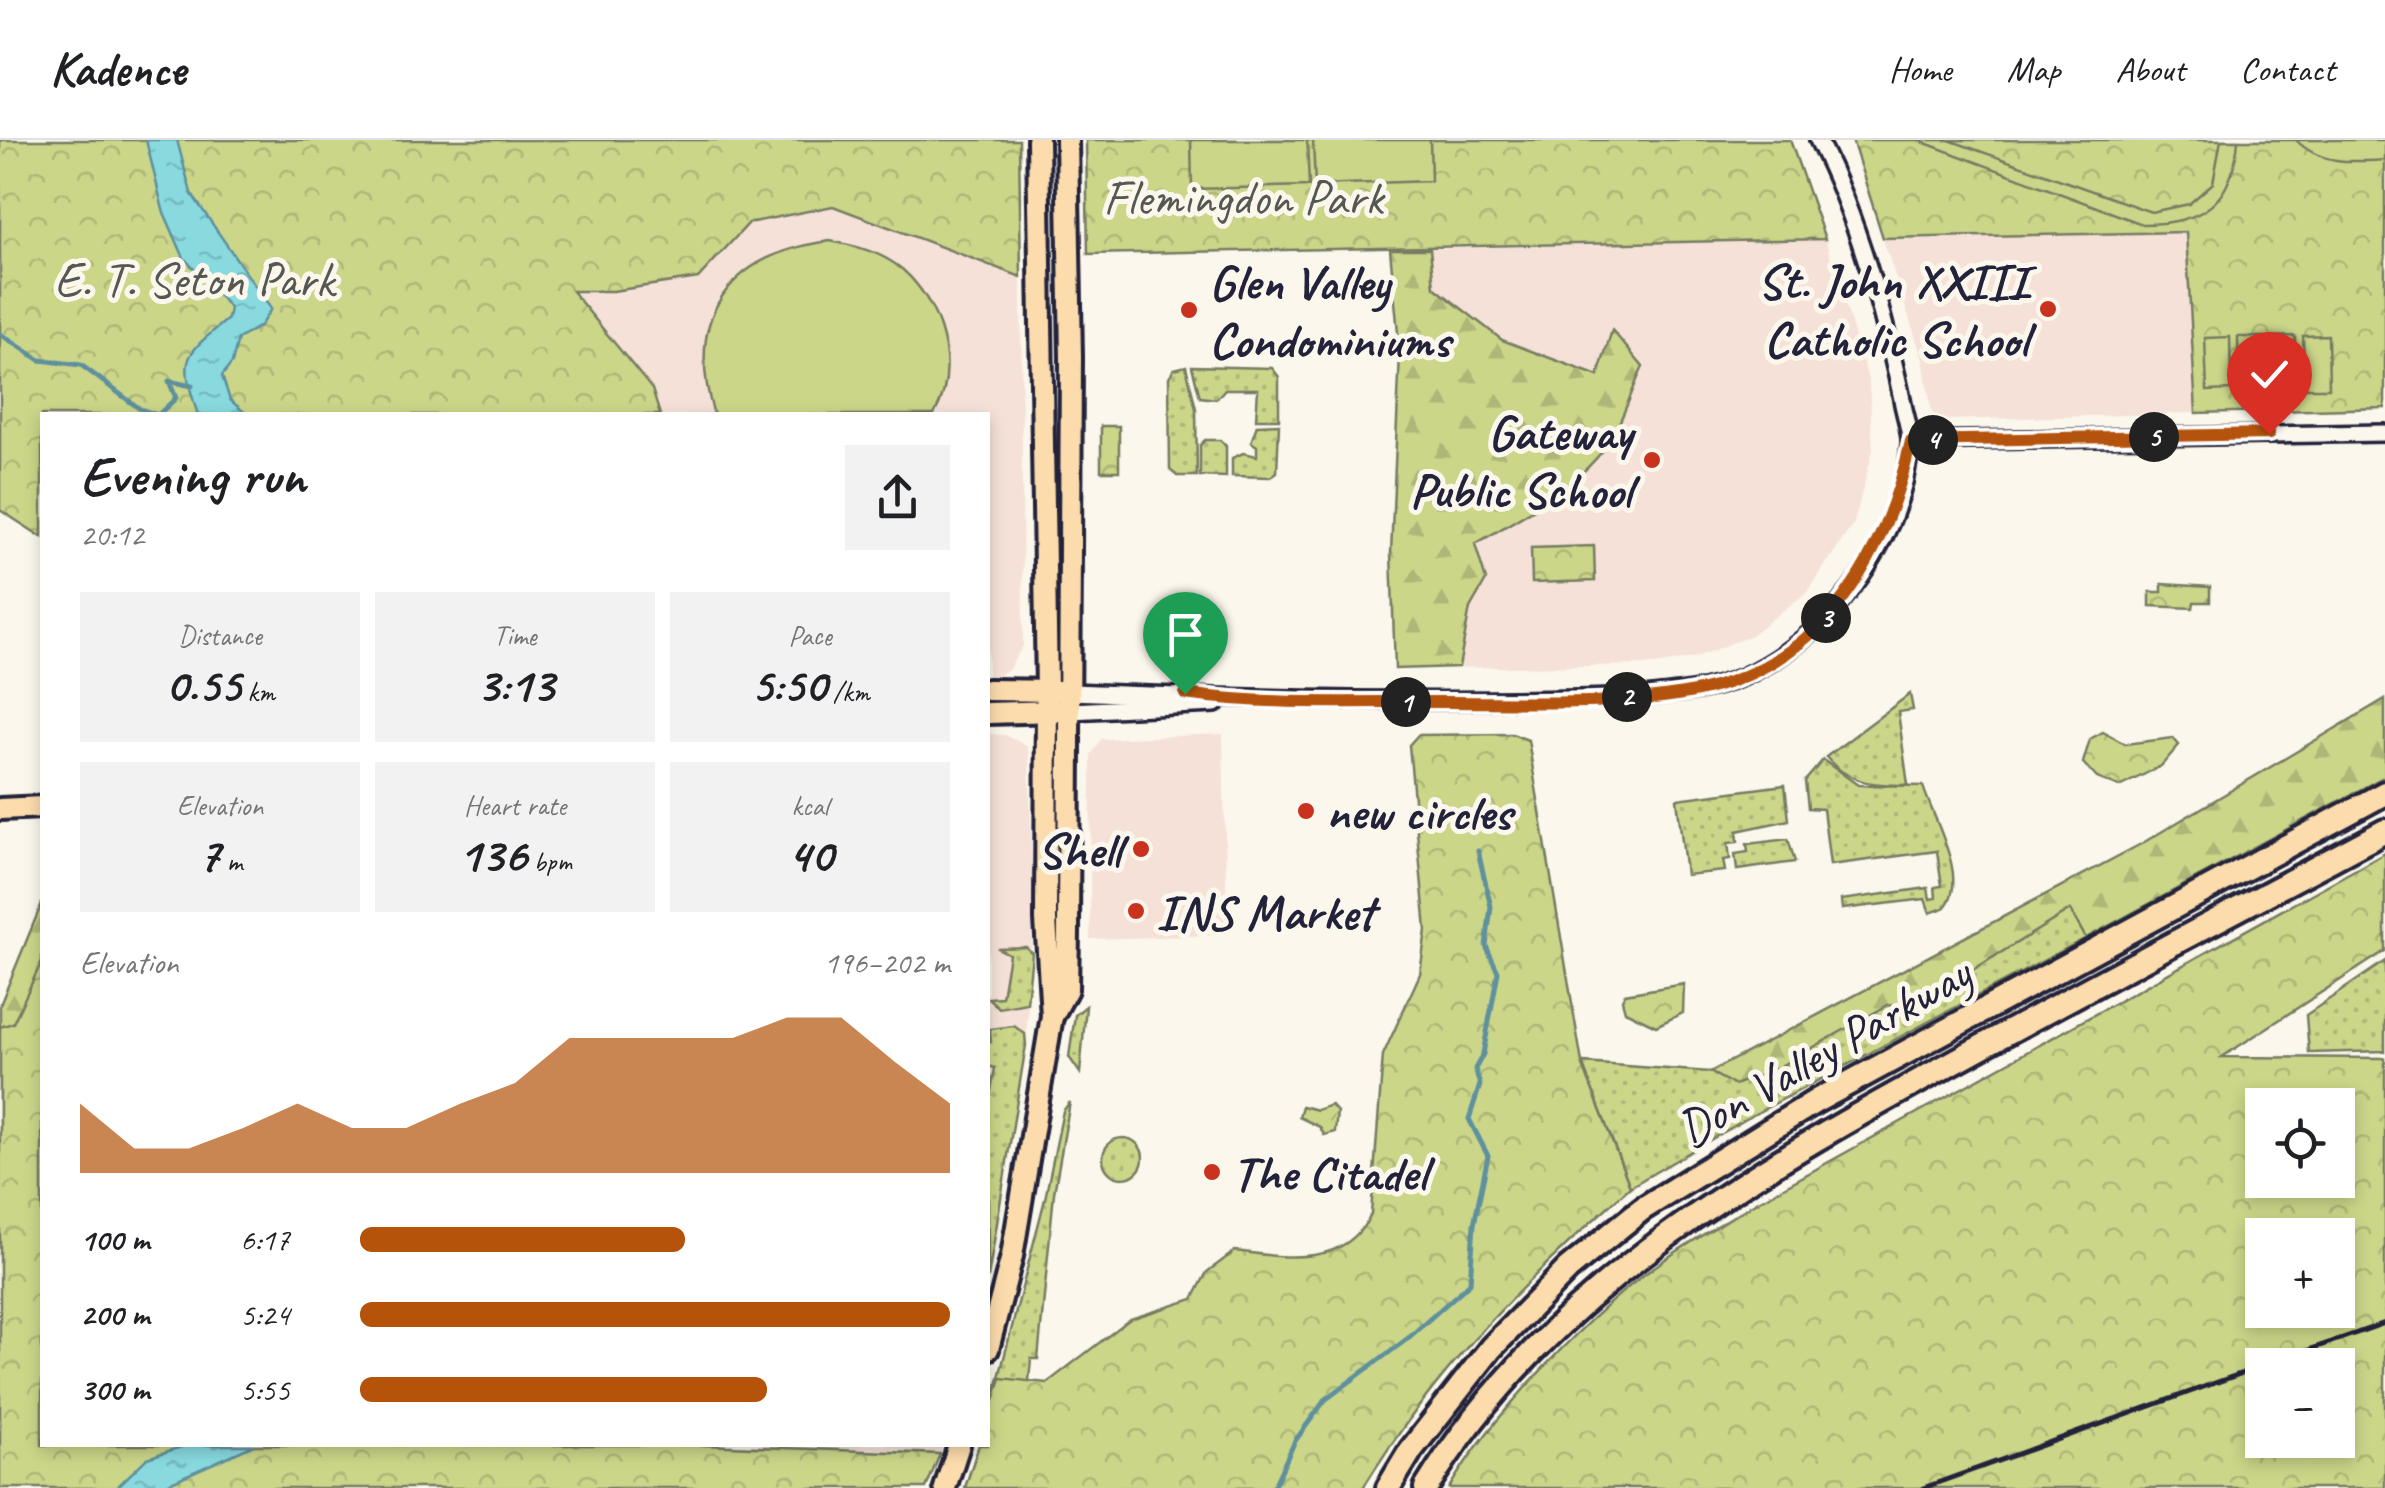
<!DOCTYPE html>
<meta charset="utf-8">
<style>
:root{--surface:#fff;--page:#f2f2f2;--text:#202124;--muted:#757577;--line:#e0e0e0;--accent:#b45309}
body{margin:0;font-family:Caveat,sans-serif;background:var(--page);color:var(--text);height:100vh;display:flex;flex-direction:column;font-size:38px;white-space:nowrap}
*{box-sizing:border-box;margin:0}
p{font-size:32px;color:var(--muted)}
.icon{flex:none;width:55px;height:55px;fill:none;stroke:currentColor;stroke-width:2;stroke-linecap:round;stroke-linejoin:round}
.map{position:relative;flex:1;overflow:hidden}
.details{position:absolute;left:40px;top:272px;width:950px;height:1035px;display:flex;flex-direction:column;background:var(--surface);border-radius:0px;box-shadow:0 5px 15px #0003}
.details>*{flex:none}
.controls{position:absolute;left:2245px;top:948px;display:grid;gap:20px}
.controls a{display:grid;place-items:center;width:110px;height:110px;border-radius:0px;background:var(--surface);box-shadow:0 5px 15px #0003;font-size:50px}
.pin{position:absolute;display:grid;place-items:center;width:85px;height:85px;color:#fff;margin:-102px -42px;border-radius:50% 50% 50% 0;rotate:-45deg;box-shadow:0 0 10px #0007}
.pin .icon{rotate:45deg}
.km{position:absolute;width:50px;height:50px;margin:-25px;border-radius:50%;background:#222;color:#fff;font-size:28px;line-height:50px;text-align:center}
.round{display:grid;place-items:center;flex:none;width:105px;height:105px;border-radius:0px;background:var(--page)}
.summary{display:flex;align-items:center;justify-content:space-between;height:170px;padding:0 40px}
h1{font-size:55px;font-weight:600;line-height:75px}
.figures{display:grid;grid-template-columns:repeat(3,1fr);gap:15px;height:170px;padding:10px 40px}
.figures div{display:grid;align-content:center;border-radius:0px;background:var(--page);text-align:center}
.figures b{font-size:50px;font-weight:600}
.figures small{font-size:28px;font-weight:400}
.figures p{font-size:28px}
.chart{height:280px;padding:20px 40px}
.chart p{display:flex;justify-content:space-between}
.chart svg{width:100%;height:180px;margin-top:10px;fill:var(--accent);opacity:.7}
ul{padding:0 40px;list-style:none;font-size:32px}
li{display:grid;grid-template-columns:160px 120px 1fr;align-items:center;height:75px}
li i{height:25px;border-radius:12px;background:var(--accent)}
header{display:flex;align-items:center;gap:60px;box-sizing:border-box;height:140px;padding:0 50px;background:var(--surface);border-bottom:2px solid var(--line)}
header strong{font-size:48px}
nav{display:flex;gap:55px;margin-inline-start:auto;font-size:35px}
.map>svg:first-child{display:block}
.built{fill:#f5e1d7}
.grass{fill:url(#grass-dots);stroke:#767c62;stroke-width:2.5}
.forest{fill:url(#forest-firs);stroke:#767c62;stroke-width:2.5}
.park{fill:url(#park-crowns);stroke:#767c62;stroke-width:2.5;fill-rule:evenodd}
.pitch{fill:#cbd689;stroke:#767c62;stroke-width:2.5}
.water{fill:url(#water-ripples);stroke:#5f909d;stroke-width:2.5}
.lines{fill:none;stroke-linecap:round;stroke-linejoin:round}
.stream{stroke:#5f909d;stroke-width:5}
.minor-casing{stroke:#22223b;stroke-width:22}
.major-casing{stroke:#22223b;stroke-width:28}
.highway-casing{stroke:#22223b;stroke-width:30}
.minor{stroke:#fbf7ec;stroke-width:15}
.major{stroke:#fcdcac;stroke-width:20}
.highway{stroke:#fcdcac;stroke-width:22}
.rail{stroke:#22223b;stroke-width:5}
.route-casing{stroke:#fff;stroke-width:20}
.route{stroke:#b45309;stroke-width:12}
.poi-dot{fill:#c8321e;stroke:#fbf7ec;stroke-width:4}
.labels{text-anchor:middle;stroke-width:10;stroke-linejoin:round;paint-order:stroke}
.park-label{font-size:50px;fill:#555852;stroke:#fbf7ec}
.poi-label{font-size:50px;font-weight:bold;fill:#22223b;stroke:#fbf7ec;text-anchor:start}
.street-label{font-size:50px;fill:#22223b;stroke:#fbf7ec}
</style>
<header>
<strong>Kadence</strong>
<nav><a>Home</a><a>Map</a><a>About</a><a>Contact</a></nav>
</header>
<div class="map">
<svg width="2385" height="1348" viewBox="0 0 2385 1348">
<defs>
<pattern id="grass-dots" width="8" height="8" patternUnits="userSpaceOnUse" patternTransform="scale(2.5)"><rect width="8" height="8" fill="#cbd689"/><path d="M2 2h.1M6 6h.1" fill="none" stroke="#aeb777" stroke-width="1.8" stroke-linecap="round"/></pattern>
<pattern id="forest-firs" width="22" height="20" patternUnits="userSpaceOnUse" patternTransform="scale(2.5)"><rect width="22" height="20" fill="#cbd689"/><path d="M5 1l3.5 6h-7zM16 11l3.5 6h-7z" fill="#aeb777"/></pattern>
<pattern id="park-crowns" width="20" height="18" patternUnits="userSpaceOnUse" patternTransform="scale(2.5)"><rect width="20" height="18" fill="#cbd689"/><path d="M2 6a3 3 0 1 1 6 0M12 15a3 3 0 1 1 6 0" fill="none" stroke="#aeb777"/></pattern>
<pattern id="water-ripples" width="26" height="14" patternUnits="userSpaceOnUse" patternTransform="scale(2.5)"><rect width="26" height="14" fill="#88dadf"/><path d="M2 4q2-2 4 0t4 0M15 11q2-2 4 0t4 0" fill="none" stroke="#75bbc0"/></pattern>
</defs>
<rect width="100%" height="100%" fill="#fbf7ec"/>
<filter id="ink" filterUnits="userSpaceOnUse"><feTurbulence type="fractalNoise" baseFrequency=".01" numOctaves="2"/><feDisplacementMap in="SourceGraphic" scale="20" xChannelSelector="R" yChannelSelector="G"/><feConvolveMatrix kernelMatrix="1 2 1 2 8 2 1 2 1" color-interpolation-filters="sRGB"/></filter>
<g filter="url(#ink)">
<g class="built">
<polygon points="833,66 1021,137 1023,506 1008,530 998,535 988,536 988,275 660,275 652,249 571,151 613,151 698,138 749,83"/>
<polygon points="2186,92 2196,273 1947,280 1932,273 1923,220 1883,99"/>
<polygon points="1825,99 1869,242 1873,310 1854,383 1807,452 1750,496 1694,518 1655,525 1435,528 1430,109"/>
<polygon points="988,594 1005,595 1027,606 1029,615 1033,775 1026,905 988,1138"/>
<polygon points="1223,594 1227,795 1090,799 1091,615 1101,599"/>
<polygon points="703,1305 942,1305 940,1314"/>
</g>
<g class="grass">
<polygon points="1186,226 1196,269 1197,336 1177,336 1170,330 1169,237 1174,229"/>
<polygon points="1192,226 1272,228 1279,237 1279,279 1256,279 1258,249 1225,249 1216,259 1200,257"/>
<polygon points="1279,284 1277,332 1270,337 1232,336 1232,318 1243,313 1257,316 1257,306 1251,302 1257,285"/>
<polygon points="1205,300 1220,300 1226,306 1226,337 1200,336 1200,305"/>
<path d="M 1910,554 L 1913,570 L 1898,572 L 1908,645 C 1874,645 1849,644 1826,617 Z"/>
<path d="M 1823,620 L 1858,645 L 1923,646 C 1932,677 1971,740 1944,768 L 1930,773 L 1925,759 L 1842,769 L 1841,760 L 1928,748 L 1930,759 L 1936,758 L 1935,747 L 1942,746 L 1937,711 L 1830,725 L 1823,669 L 1808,668 L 1805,641 Z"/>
<polygon points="1785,645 1789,680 1737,691 1738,702 1728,703 1730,719 1723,720 1725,731 1686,735 1677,659"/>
<polygon points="1788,699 1795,722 1737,730 1735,714 1748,712 1747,704"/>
<polygon points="2070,770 2086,798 1753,975 1630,1047 1582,923 1710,932 1735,945 1888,865 1922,861"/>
<polygon points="997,808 1026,807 1032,813 1027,863 999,868 988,858 1002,857 1009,814"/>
<polygon points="2385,821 2385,911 2309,913 2306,875"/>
<polygon points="1086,866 1080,933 1069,917 1075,875"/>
<polygon points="1014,886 1025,894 1026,905 988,1138 988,968 995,928 988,926 988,903 991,902 990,889"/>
<polygon points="1070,962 1054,1053 1038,1219 1031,1219 1029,1241 1037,1244 965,1348 979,1305 988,1305 988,1280 1045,1059 1063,971"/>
<circle cx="1123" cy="1018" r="20"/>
</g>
<g class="forest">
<path d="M 1390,109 L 1430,109 L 1434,147 L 1502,200 L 1598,236 L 1612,190 L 1643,227 C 1631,251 1622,284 1607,305 C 1575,349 1520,378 1475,404 L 1486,440 L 1470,468 L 1459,527 L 1395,529 L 1391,413 L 1400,214 Z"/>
<polygon points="2385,559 2385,636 2086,798 2070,770 1922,861 1888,865 1768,933 1734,945 1710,932 2141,704"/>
<polygon points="42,763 42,1052 0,1075 0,865"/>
</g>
<g class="park">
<polygon points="0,0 1019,0 1021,137 833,66 749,83 698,138 613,151 572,151 652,249 660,275 42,275 42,397 0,370"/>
<polygon points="1086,0 1790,0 1825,99 1088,114"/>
<polygon points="1852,0 2385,0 2385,268 2196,273 2186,92 1883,98"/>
<rect x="1101" y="286" width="18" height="45"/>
<polygon points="1594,406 1595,441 1532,443 1531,408"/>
<polygon points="2162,444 2210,447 2210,462 2194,462 2193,468 2150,466 2150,452 2162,452"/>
<polygon points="2103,592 2125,604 2173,598 2179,605 2161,626 2119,647 2097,638 2083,623 2090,599"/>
<path d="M 1512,594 L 1528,600 L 1582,923 L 1630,1047 C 1526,1139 1436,1229 1363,1348 L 965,1348 L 979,1305 L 988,1305 L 988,1280 L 1001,1238 L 1047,1243 L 1130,1179 L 1193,1159 L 1207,1132 L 1235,1111 C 1285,1118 1345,1128 1371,1074 L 1383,915 L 1420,834 L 1426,790 L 1409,605 L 1418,595 Z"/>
<path d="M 2385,713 L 2385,811 L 2222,917 L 2385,918 L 2385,1348 L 1449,1348 C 1494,1273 1592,1170 1664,1120 C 1693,1100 1724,1082 1755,1063 ZM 2262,965 L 2338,965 L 2338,1040 L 2262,1040 ZM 2262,1095 L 2338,1095 L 2338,1170 L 2262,1170 ZM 2262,1225 L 2338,1225 L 2338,1300 L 2262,1300 Z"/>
<polygon points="42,821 42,1305 703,1305 940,1314 926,1348 0,1348 0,887 13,883"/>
<polygon points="1684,844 1683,873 1656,886 1625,871 1622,860 1625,854"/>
<polygon points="1331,965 1337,972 1335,992 1324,995 1320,987 1299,977 1302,966 1317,970"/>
</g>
<g class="pitch">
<polygon points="1191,0 1307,0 1309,46 1192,49"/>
<polygon points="1313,0 1430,0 1431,41 1315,45"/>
<path d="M 1917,0 L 1949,0 L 2151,72 L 2189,64 L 2213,43 L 2221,0 L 2238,0 C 2233,63 2203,84 2142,84 Z"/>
<path d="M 2296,0 L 2385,0 L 2385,20 C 2353,22 2320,25 2296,0 Z"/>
<path d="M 830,101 C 856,106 882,112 903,130 C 941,164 961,228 934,275 L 714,275 C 684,176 728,114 830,101 Z"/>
<polygon points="2328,195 2329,248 2305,248 2303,196"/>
<polygon points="2295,196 2296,249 2272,249 2271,197"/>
<polygon points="2230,197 2231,250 2207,251 2205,198"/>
<polygon points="2238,197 2262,197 2263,249 2239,250"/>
</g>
<g class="water">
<path d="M 146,0 L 177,0 L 191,53 L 271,169 L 260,186 L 238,199 L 232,223 L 222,236 L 230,260 L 248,275 L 198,275 C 179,217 183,216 228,179 L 230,168 L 184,118 L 163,70 Z"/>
<polygon points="187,1305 254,1305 158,1348 116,1348 147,1318"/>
</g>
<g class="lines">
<g class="stream">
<polyline points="0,194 40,220 81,225 140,269 158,275 176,258 169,241 192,246"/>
<polyline points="1273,1348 1295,1301 1325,1260 1407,1199 1470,1143 1474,1084 1488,1016 1469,979 1480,945 1475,929 1483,914 1498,832 1486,806 1491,767 1478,711"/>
</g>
<g class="minor-casing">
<g id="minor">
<polyline points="1911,301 2385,293"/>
<path d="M 1071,552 C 1261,560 1451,564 1643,557 C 1680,553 1719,550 1753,532 C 1836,489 1903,398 1910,304 C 1911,290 1904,273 1902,259 C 1884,175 1858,77 1818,0"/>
<polyline points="1070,571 1215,564"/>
</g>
</g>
<g class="major-casing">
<g id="major">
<polyline points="988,550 1059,551"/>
<polyline points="988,573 1058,571"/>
<polyline points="0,669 42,667"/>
<polyline points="1053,875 1067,849 1068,792 1071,217 1067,0"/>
<polyline points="988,1209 1012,1116 1052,876 1046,780 1047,550 1038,0"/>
<polyline points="945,1348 959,1305"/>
</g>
</g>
<g class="highway-casing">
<g id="highway">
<polyline points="1388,1348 1411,1310 1491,1208 1568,1129 1642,1069 1816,961 2385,653"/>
<path d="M 1426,1348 C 1552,1142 1765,1025 1970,913 C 2108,837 2247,765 2385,691"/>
</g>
</g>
<use href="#minor" class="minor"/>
<use href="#major" class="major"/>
<use href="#highway" class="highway"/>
<g class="rail">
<polyline points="2266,1225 2385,1183"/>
<polyline points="1923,1348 2262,1226"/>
</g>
</g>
</g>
<g class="lines" filter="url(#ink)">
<g class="route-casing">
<path id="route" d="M 1185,554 C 1272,566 1362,561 1450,562 C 1522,562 1638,567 1707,549 C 1828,518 1886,414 1911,301 L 2269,294"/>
</g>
<use href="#route" class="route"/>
</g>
<g class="poi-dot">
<circle cx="2048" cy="169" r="10"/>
<circle cx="1189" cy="170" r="10"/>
<circle cx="1652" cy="320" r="10"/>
<circle cx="1306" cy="671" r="10"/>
<circle cx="1141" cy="709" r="10"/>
<circle cx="1136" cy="771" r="10"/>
<circle cx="1212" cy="1032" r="10"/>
</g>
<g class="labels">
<g class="park-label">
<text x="1243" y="74">Flemingdon Park</text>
<text x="194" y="156">E. T. Seton Park</text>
</g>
<g class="poi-label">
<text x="2028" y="158" text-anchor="end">St. John XXIII<tspan x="2028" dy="58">Catholic School</tspan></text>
<text x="1209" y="159">Glen Valley<tspan x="1209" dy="58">Condominiums</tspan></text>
<text x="1632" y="309" text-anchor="end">Gateway<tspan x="1632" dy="58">Public School</tspan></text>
<text x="1326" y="689">new circles</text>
<text x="1121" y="727" text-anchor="end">Shell</text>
<text x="1156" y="789">INS Market</text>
<text x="1232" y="1050">The Citadel</text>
</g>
<g class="street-label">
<text transform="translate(1823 910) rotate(-30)" y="18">Don Valley Parkway</text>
</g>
</g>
</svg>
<div class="controls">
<a><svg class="icon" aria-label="locate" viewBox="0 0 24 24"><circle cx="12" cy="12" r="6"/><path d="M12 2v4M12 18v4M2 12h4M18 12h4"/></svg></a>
<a>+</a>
<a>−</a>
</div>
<div class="pin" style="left:1185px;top:554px;background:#1e9e55"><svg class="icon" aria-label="arrive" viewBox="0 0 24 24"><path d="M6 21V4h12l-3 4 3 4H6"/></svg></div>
<div class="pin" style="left:2269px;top:294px;background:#d93025"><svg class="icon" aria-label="check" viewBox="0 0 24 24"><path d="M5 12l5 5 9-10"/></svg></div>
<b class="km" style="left:1406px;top:562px">1</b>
<b class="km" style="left:1627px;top:557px">2</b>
<b class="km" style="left:1826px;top:478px">3</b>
<b class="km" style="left:1933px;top:300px">4</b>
<b class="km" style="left:2154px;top:297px">5</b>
<section class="details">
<div class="summary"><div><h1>Evening run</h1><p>20:12</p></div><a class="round"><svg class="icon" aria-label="share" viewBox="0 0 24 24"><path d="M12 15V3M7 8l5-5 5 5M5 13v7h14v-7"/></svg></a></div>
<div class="figures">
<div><p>Distance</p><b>0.55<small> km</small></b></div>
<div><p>Time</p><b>3:13</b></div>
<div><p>Pace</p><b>5:50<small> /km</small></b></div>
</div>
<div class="figures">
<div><p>Elevation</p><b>7<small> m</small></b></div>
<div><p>Heart rate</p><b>136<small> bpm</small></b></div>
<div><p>kcal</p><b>40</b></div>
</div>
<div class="chart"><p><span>Elevation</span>196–202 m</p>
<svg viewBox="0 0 160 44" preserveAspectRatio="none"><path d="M0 44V27L10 38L20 38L30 33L40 27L50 33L60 33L70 27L80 22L90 11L100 11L110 11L120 11L130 6L140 6L150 17L160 27V44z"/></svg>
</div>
<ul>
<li><b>100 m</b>6:17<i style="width:55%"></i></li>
<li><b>200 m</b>5:24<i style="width:100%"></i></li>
<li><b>300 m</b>5:55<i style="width:69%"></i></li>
</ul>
</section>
</div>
